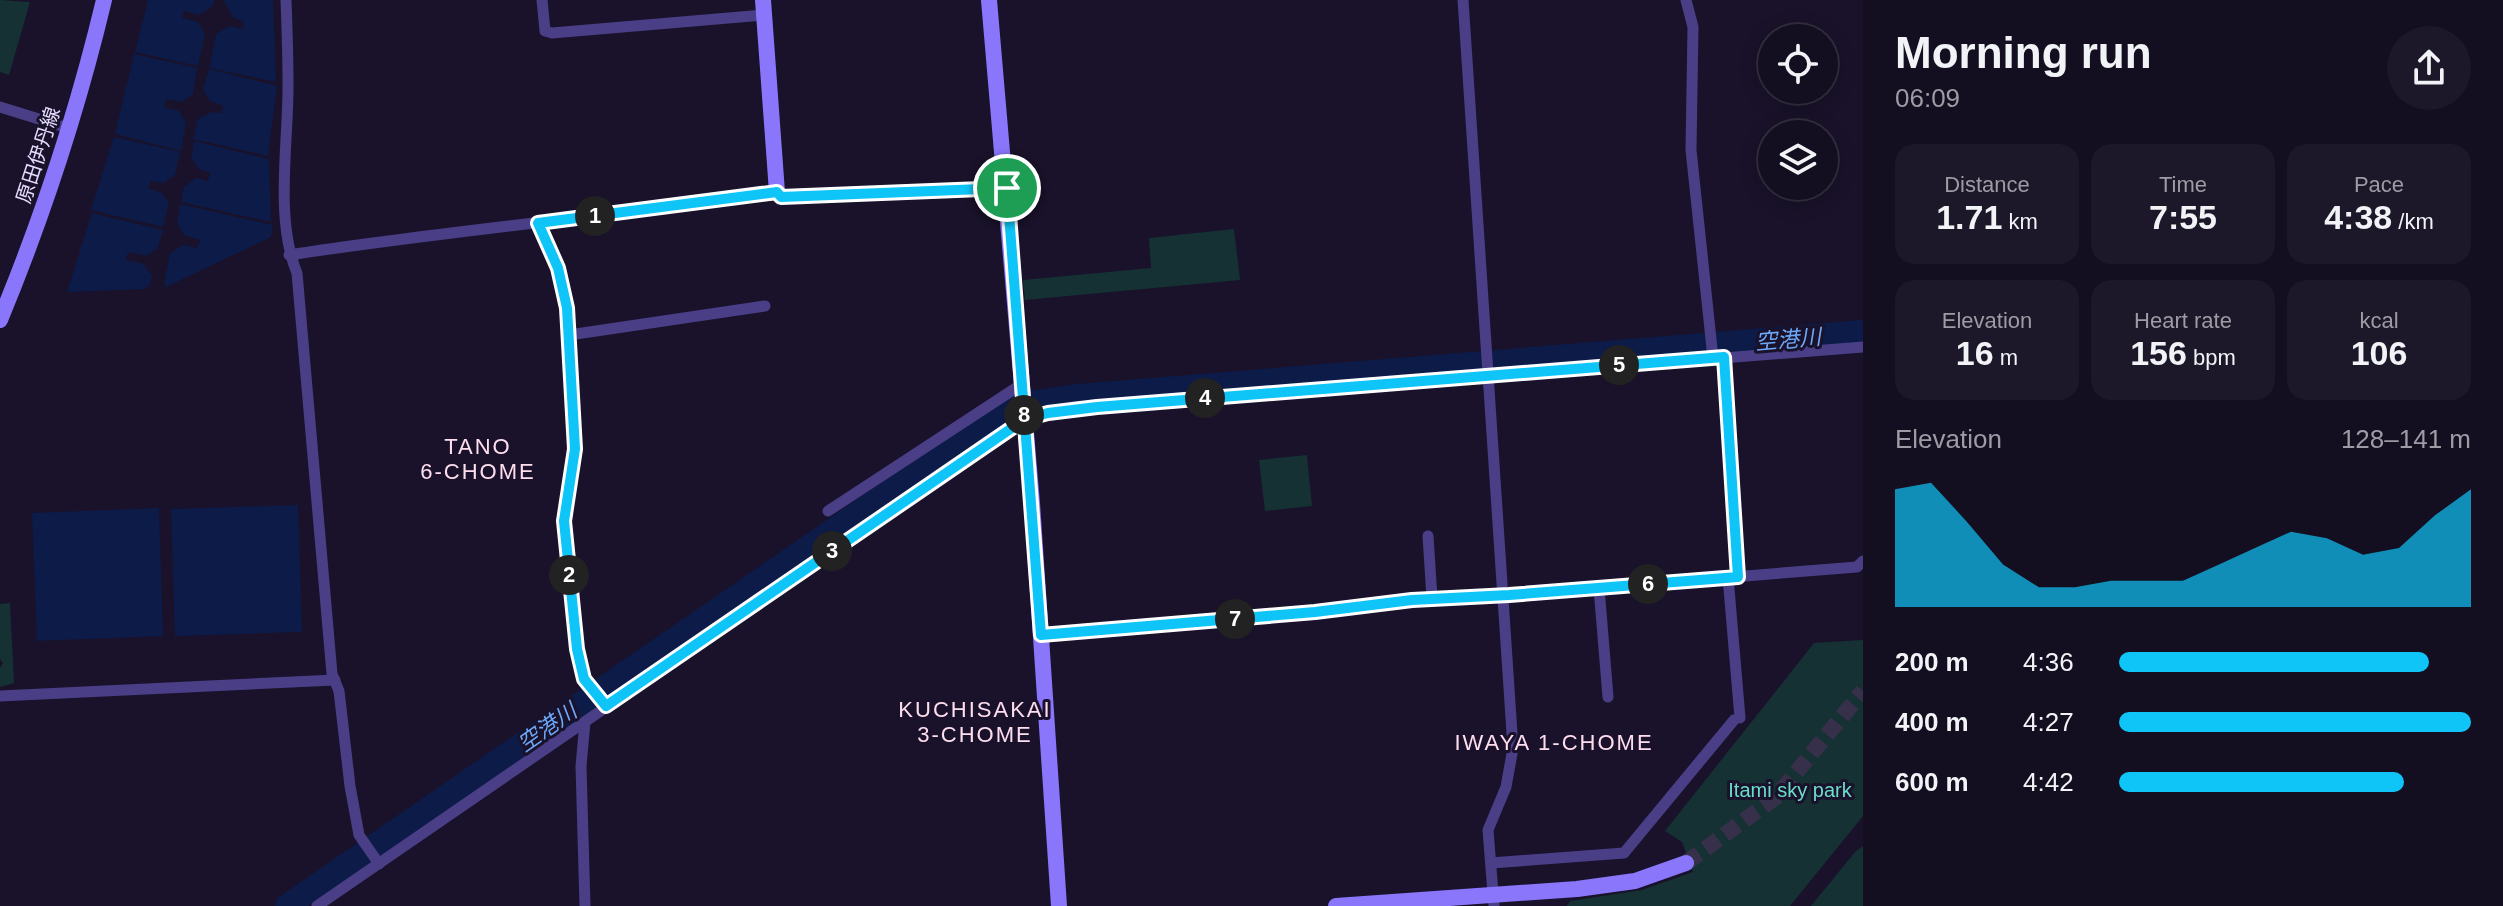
<!DOCTYPE html>
<meta charset="utf-8">
<style>
:root{--surface:#130e20;--page:#1c1729;--text:#f1f3f6;--muted:#9d9ca5;--line:#322e3e;--accent:#0fc5f7}
body{margin:0;font-family:Arial,"Noto Sans JP",sans-serif;background:var(--page);color:var(--text);height:100vh;display:flex;flex-direction:column;font-size:30px;white-space:nowrap}
*{box-sizing:border-box;margin:0}
p{font-size:26px;color:var(--muted)}
.icon{flex:none;width:44px;height:44px;fill:none;stroke:currentColor;stroke-width:2;stroke-linecap:round;stroke-linejoin:round}
.map{position:relative;flex:1;overflow:hidden}
.details{display:flex;flex-direction:column;background:var(--surface);width:640px}
.details>*{flex:none}
.fabs{position:absolute;left:1758px;top:24px;display:grid;gap:16px}
.fabs a{display:grid;place-items:center;width:80px;height:80px;border-radius:50%;background:var(--surface);box-shadow:0 4px 20px #0003,0 0 0 2px var(--line);font-size:40px}
.pin{position:absolute;display:grid;place-items:center;width:68px;height:68px;color:#fff;margin:-34px;border:4px solid #fff;border-radius:50%;box-shadow:0 2px 8px #0007}
.km{position:absolute;width:40px;height:40px;margin:-20px;border-radius:50%;background:#222;color:#fff;font-size:22px;line-height:40px;text-align:center}
.round{display:grid;place-items:center;flex:none;width:84px;height:84px;border-radius:42px;background:var(--page)}
.head{display:flex;align-items:center;justify-content:space-between;height:136px;padding:0 32px}
h1{font-size:44px;font-weight:800;line-height:60px}
.figures{display:grid;grid-template-columns:repeat(3,1fr);gap:12px;height:136px;padding:8px 32px}
.figures div{display:grid;align-content:center;border-radius:20px;background:var(--page);text-align:center}
.figures b{font-size:34px;font-weight:800}
.figures small{font-size:22px;font-weight:400}
.figures p{font-size:22px}
.chart{height:224px;padding:16px 32px}
.chart p{display:flex;justify-content:space-between}
.chart svg{width:100%;height:144px;margin-top:8px;fill:var(--accent);opacity:.7}
ul{padding:0 32px;list-style:none;font-size:26px}
li{display:grid;grid-template-columns:128px 96px 1fr;align-items:center;height:60px}
li i{height:20px;border-radius:10px;background:var(--accent)}
main{display:flex;flex:1;min-height:0}
.map>svg:first-child{display:block}
.green{fill:#153134}
.water{fill:#0d1b48}
.lines{fill:none;stroke-linecap:round;stroke-linejoin:round}
.river{stroke:#0d1b48;stroke-width:24}
.secondary-tunnel{stroke:#37304a;stroke-width:16;stroke-dasharray:16 8;stroke-linecap:butt}
.street{stroke:#4a3e87;stroke-width:11}
.secondary{stroke:#8976fb;stroke-width:16}
.route-casing{stroke:#fff;stroke-width:16}
.route{stroke:#0fc5f7;stroke-width:10}
.labels{text-anchor:middle;stroke-width:6;stroke-linejoin:round;paint-order:stroke}
.street-label{font-size:20px;fill:#e4dcfe;stroke:#19122a}
.park-label{font-size:20px;fill:#69ddce;stroke:#19122a}
.water-label{font-size:22px;font-style:italic;fill:#6da9fa;stroke:#19122a}
.neighbourhood-label{font-size:22px;letter-spacing:2px;fill:#fedeee;stroke:#19122a}
</style>
<main>
<div class="map">
<svg width="1863" height="906" viewBox="0 0 1863 906">
<rect width="100%" height="100%" fill="#19122a"/>
<g class="green">
<polygon points="0,0 30,2 9,75 0,72"/>
<polygon points="1234,229 1240,280 1025,300 1023,280 1151,268 1149,238"/>
<polygon points="1307,455 1312,506 1265,511 1259,460"/>
<polygon points="10,603 14,683 0,687 0,668 3,663 0,659 0,604"/>
<polygon points="1863,640 1863,816 1790,906 1567,906 1570,901 1642,890 1693,872 1682,842 1665,831 1814,643"/>
<polygon points="1863,846 1863,906 1811,906 1855,852"/>
</g>
<g class="water">
<polygon points="148,0 214,0 213,6 199,15 184,11 182,18 198,22 205,34 198,66 135,52"/>
<polygon points="224,0 273,0 276,82 209,68 216,34 229,26 243,29 244,22 232,17"/>
<polygon points="134,54 197,68 193,94 181,102 166,99 164,107 179,111 186,124 181,151 115,134"/>
<polygon points="209,69 277,86 268,156 193,139 198,119 211,112 221,113 223,106 210,101 203,89"/>
<polygon points="114,137 180,152 175,175 164,183 151,181 148,188 162,193 169,203 163,227 91,210"/>
<polygon points="194,141 269,159 271,222 181,202 184,187 196,178 208,181 210,173 199,169 191,158"/>
<polygon points="180,204 273,225 271,237 166,287 164,283 170,253 183,245 197,248 200,240 184,235 177,223"/>
<polygon points="92,213 163,230 158,248 147,256 128,252 126,260 144,264 152,276 150,285 144,289 67,292"/>
<polygon points="298,505 302,632 175,636 171,509"/>
<polygon points="159,508 163,636 37,641 32,513"/>
</g>
<g class="lines">
<polyline class="river" points="287,906 1015,405 1078,396 1863,332"/>
<polyline class="secondary-tunnel" points="1686,863 1776,797 1863,691"/>
<g class="street">
<path d="M 286,0 C 287,27 288,54 288,81 C 289,140 274,218 297,273 L 332,674 L 339,691 L 350,786 L 359,835 L 379,864"/>
<polyline points="542,0 545,31 552,33 764,15"/>
<polyline points="1463,0 1513,748 1506,787 1488,830 1494,906"/>
<polyline points="1686,0 1693,27 1691,150 1713,358"/>
<polyline points="0,107 68,128"/>
<polyline points="538,223 558,268 567,308 575,449 564,521 577,649 584,679 606,706"/>
<path d="M 289,255 C 451,230 615,216 777,192 L 781,197 L 1007,188"/>
<polyline points="569,335 765,306"/>
<polyline points="1724,357 1738,577"/>
<polyline points="828,511 1022,384"/>
<polyline points="1428,536 1432,598"/>
<polyline points="1728,577 1740,718"/>
<polyline points="1599,588 1608,697"/>
<polyline points="1041,635 1315,612 1412,600 1509,595 1857,567 1863,561"/>
<polyline points="0,696 335,680"/>
<polyline points="585,722 581,766 585,906"/>
<polyline points="1491,863 1624,853 1734,720"/>
<polyline points="317,906 1025,419 1097,407 1863,347"/>
</g>
<g class="secondary">
<polyline points="763,0 777,192"/>
<polyline points="989,0 1032,503 1059,906"/>
<path d="M 0,320 C 43,216 78,109 104,0"/>
<polyline points="1336,906 1577,889 1635,881 1686,863"/>
</g>
</g>
<g class="lines">
<g class="route-casing">
<path id="route" d="M 1007,188 L 781,197 L 777,192 L 538,223 L 558,268 L 567,308 L 575,449 L 564,521 L 577,649 L 584,679 L 606,706 L 1025,419 L 1048,413 L 1097,407 L 1724,357 L 1738,577 L 1509,595 L 1412,600 L 1315,612 L 1041,635 C 1031,486 1019,337 1007,188"/>
</g>
<use href="#route" class="route"/>
</g>
<g class="labels">
<g class="street-label">
<text transform="translate(38 155) rotate(-72)" y="7">原田伊丹線</text>
</g>
<g class="park-label">
<text x="1790" y="797">Itami sky park</text>
</g>
<g class="water-label">
<text transform="translate(1788 339) rotate(-5)" y="8">空港川</text>
<text transform="translate(547 727) rotate(-35)" y="8">空港川</text>
</g>
<g class="neighbourhood-label">
<text x="478" y="454">TANO<tspan x="478" dy="25">6-CHOME</tspan></text>
<text x="975" y="717">KUCHISAKAI<tspan x="975" dy="25">3-CHOME</tspan></text>
<text x="1554" y="750">IWAYA 1-CHOME</text>
</g>
</g>
</svg>
<div class="fabs">
<a><svg class="icon" aria-label="locate" viewBox="0 0 24 24"><circle cx="12" cy="12" r="6"/><path d="M12 2v4M12 18v4M2 12h4M18 12h4"/></svg></a>
<a><svg class="icon" aria-label="layers" viewBox="0 0 24 24"><path d="M12 4l9 5-9 5-9-5zM3 14l9 5 9-5"/></svg></a>
</div>
<div class="pin" style="left:1007px;top:188px;background:#1e9e55"><svg class="icon" aria-label="arrive" viewBox="0 0 24 24"><path d="M6 21V4h12l-3 4 3 4H6"/></svg></div>
<b class="km" style="left:595px;top:216px">1</b>
<b class="km" style="left:569px;top:575px">2</b>
<b class="km" style="left:832px;top:551px">3</b>
<b class="km" style="left:1205px;top:398px">4</b>
<b class="km" style="left:1619px;top:365px">5</b>
<b class="km" style="left:1648px;top:584px">6</b>
<b class="km" style="left:1235px;top:619px">7</b>
<b class="km" style="left:1024px;top:415px">8</b>
</div>
<section class="details">
<div class="head"><div><h1>Morning run</h1><p>06:09</p></div><a class="round"><svg class="icon" aria-label="share" viewBox="0 0 24 24"><path d="M12 15V3M7 8l5-5 5 5M5 13v7h14v-7"/></svg></a></div>
<div class="figures">
<div><p>Distance</p><b>1.71<small> km</small></b></div>
<div><p>Time</p><b>7:55</b></div>
<div><p>Pace</p><b>4:38<small> /km</small></b></div>
</div>
<div class="figures">
<div><p>Elevation</p><b>16<small> m</small></b></div>
<div><p>Heart rate</p><b>156<small> bpm</small></b></div>
<div><p>kcal</p><b>106</b></div>
</div>
<div class="chart"><p><span>Elevation</span>128–141 m</p>
<svg viewBox="0 0 160 44" preserveAspectRatio="none"><path d="M0 44V8L10 6L20 18L30 31L40 38L50 38L60 36L70 36L80 36L90 31L100 26L110 21L120 23L130 28L140 26L150 16L160 8V44z"/></svg>
</div>
<ul>
<li><b>200 m</b>4:36<i style="width:88%"></i></li>
<li><b>400 m</b>4:27<i style="width:100%"></i></li>
<li><b>600 m</b>4:42<i style="width:81%"></i></li>
</ul>
</section>
</main>
